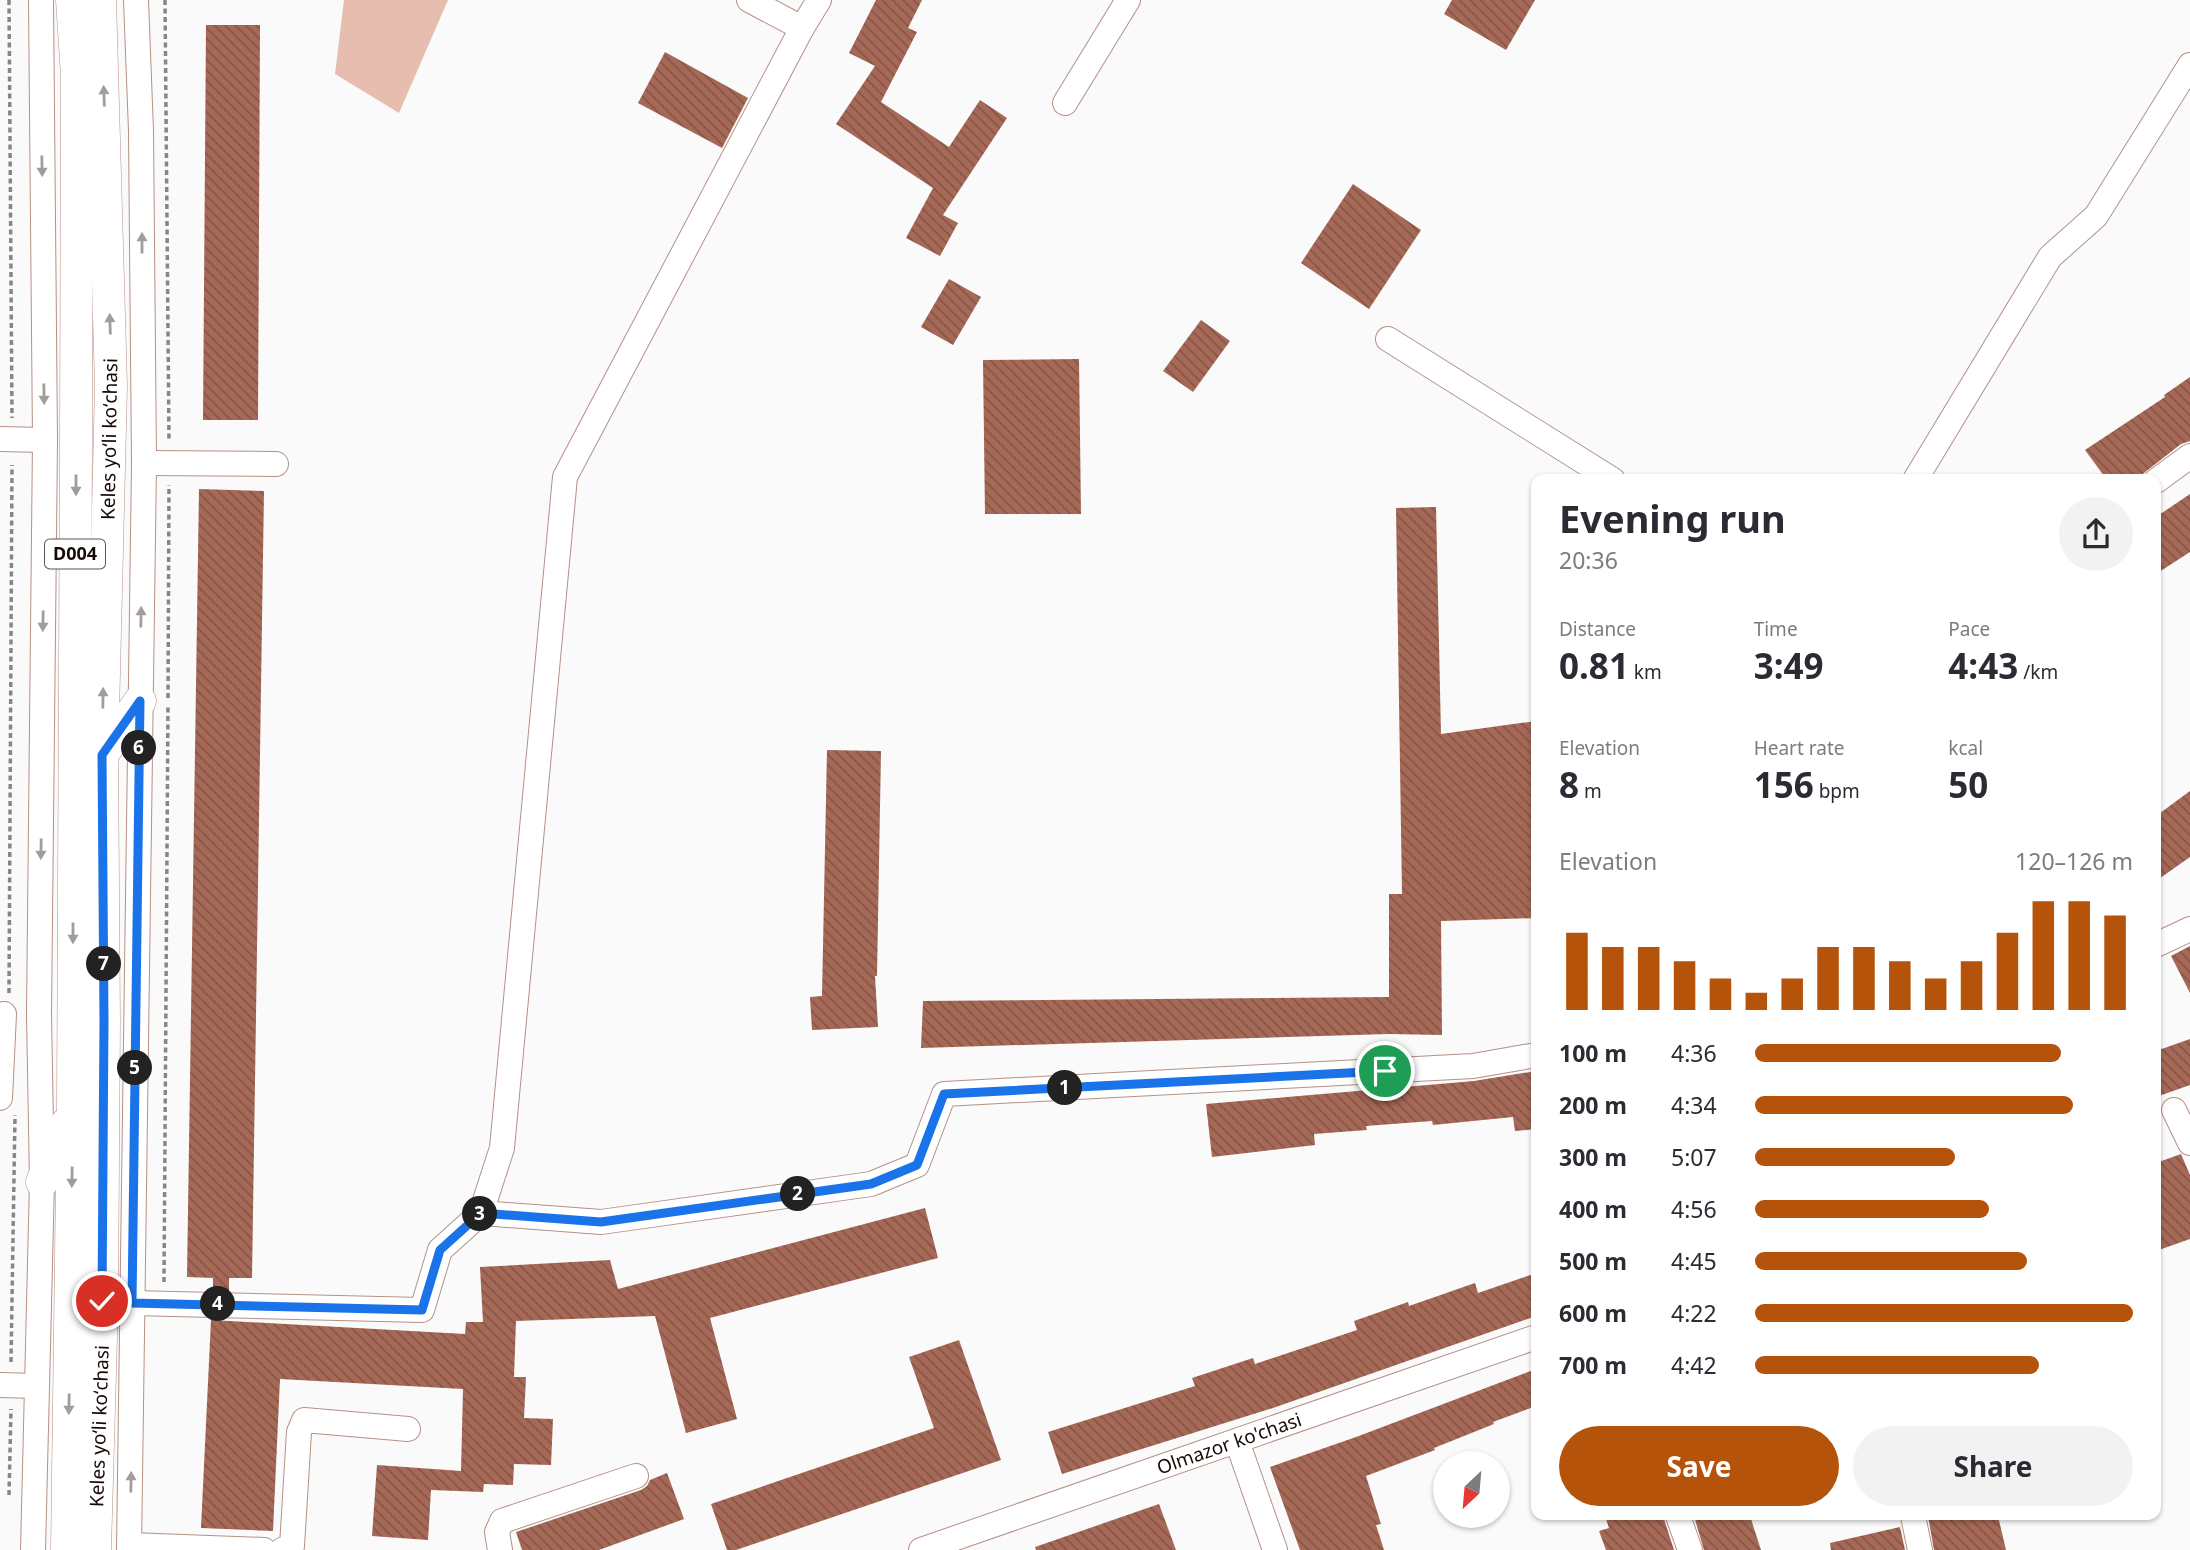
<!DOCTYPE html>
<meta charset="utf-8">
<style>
:root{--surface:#fff;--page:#f2f2f3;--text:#2b2b33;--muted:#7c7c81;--accent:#b45309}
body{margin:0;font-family:"Noto Sans",sans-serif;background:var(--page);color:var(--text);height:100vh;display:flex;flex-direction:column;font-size:26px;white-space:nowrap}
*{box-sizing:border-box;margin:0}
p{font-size:23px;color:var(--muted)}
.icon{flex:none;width:38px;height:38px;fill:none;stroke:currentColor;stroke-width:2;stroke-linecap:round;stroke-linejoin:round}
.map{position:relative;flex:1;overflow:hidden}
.drawer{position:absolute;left:1531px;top:474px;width:630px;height:1046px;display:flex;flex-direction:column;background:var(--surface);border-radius:14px;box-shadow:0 2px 5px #0004}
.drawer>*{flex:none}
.needle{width:46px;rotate:206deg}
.controls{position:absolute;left:1433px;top:1451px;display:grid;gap:14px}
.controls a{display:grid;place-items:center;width:77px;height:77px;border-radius:50%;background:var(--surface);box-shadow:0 2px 5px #0004;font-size:35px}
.pin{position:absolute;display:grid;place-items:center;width:60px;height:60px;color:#fff;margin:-30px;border:4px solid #fff;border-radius:50%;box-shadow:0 2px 7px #0007}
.km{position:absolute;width:35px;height:35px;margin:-18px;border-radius:50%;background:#222;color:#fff;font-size:19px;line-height:35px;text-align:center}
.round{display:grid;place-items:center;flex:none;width:74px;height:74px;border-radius:37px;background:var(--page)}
.headline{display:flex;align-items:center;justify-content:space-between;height:119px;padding:0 28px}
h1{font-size:38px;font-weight:700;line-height:52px}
.metrics{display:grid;grid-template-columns:repeat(3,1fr);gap:10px;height:119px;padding:7px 28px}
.metrics div{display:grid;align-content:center}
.metrics b{font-size:35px;font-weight:700}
.metrics small{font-size:19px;font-weight:400}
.metrics p{font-size:19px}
.chart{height:196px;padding:14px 28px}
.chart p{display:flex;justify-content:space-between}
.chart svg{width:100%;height:126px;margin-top:7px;stroke:var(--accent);stroke-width:6}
.button{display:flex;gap:14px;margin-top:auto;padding:14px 28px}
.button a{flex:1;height:80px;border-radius:42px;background:var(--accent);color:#fff;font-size:28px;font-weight:700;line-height:80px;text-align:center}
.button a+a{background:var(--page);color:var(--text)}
ul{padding:0 28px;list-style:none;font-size:23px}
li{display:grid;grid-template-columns:112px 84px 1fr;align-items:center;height:52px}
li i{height:18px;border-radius:9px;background:var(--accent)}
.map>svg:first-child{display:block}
.grass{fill:#e7bdaf}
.building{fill:url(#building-back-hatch)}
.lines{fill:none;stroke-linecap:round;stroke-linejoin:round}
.minor-casing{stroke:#b69084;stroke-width:26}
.major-casing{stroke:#b69084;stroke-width:33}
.path{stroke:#8b8482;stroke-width:3.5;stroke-dasharray:5 3.5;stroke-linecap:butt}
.minor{stroke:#fff;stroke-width:24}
.major{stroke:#fff;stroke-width:32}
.oneway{fill:#a29d9b}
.route-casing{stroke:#fff;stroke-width:14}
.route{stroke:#1a73e8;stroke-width:9}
.labels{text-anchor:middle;stroke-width:6;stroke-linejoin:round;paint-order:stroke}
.shield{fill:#fff;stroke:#5d5451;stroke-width:2}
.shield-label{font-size:18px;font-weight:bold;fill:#170a06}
.street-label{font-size:19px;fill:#170a06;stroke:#fff}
</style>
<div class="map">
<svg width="2190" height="1550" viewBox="0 0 2190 1550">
<defs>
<pattern id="building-back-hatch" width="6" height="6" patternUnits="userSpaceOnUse" patternTransform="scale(1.75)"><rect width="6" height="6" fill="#a66957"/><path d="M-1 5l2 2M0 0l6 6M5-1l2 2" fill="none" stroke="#865546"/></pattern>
</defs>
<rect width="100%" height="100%" fill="#fafafa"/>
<polygon class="grass" points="344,0 448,0 399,113 335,74"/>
<g class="building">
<polygon points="876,0 922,0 908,28 917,32 881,102 949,147 980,100 1007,118 943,215 958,223 940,256 906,238 933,188 836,124 875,66 849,53"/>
<polygon points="1452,0 1535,0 1506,50 1444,14"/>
<polygon points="206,25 260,25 258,420 203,420"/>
<polygon points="665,52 748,98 722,148 638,103"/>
<polygon points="1353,184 1421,230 1369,309 1301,263"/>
<polygon points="949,279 981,297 953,345 921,327"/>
<polygon points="1201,320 1230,341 1193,392 1163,371"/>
<polygon points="1079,359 1081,514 985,514 983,360"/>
<polygon points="2190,377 2190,441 2181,444 2135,480 2107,480 2085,450 2165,397 2164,395"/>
<polygon points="199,489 264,491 252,1278 229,1278 229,1290 213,1290 213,1278 187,1277"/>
<polygon points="2190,494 2190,552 2156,574 2156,517"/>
<polygon points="1436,507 1441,734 1536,721 1536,918 1441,921 1442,1035 1389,1034 921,1048 923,1001 1389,997 1389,894 1402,894 1396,508"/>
<polygon points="827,750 881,751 877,976 875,976 878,1027 812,1030 810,997 822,996"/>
<polygon points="2190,791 2190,857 2156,881 2156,816"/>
<polygon points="2190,946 2190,993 2171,956"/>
<polygon points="2190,1039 2190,1085 2156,1097 2156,1051"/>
<polygon points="1536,1071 1536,1129 1515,1131 1513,1117 1433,1125 1432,1121 1366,1126 1367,1130 1314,1134 1315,1145 1212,1157 1206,1104 1474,1081"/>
<polygon points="2181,1154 2190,1175 2190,1239 2156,1251 2156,1163"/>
<polygon points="925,1208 938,1258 710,1318 737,1419 686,1433 655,1316 516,1321 514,1377 526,1377 524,1418 553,1419 551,1465 514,1464 513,1485 484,1484 483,1492 431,1490 428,1540 372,1536 377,1465 461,1471 463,1389 280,1379 273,1531 201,1528 211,1320 465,1334 466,1322 483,1322 480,1267 610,1260 618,1289"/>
<polygon points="1536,1273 1536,1316 1273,1408 1062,1474 1048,1432 1195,1386 1192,1378 1253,1358 1255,1364 1357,1330 1354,1321 1408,1302 1409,1306 1475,1283 1478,1293"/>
<polygon points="959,1340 1001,1460 736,1550 727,1550 711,1504 934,1428 909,1357"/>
<polygon points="1536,1369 1536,1406 1493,1422 1494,1424 1434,1448 1435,1450 1366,1476 1381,1524 1376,1525 1384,1550 1300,1550 1270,1467 1356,1437"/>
<polygon points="667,1473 684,1519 599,1550 522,1550 516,1532 641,1490 647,1486 650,1480"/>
<polygon points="1159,1504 1176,1550 1036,1550 1035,1547"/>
<polygon points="1605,1516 1663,1516 1674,1550 1606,1550 1599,1531 1609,1528"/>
<polygon points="1694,1516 1750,1516 1761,1550 1704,1550"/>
<polygon points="1928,1516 1970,1516 1970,1520 1998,1516 2006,1550 1934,1550"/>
<polygon points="1900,1527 1905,1550 1831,1550 1830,1543"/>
</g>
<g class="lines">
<g class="minor-casing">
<g id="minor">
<polyline points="749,0 802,28"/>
<polyline points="1065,103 1128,0"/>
<polyline points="1388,339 1613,480"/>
<polyline points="0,439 45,440"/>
<polyline points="144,463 276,464"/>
<polyline points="1915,480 2050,257 2096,216 2190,65"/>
<polyline points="2156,481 2190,456"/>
<polyline points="2156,945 2190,929"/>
<polyline points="0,1098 4,1014"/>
<polyline points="2174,1110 2190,1143"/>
<polyline points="481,1213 502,1148 565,477 802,28 819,0"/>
<polyline points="132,1303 422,1310 440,1250 481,1213 601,1222 871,1184 917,1165 944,1094 1473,1066 1536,1055"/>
<polyline points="0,1385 36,1386"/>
<polyline points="1237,1441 1275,1550"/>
<polyline points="1678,1516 1690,1550"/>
<polyline points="1913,1516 1920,1550"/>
<polyline points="130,1545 264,1550"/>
<polyline points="33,1550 42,1182 39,1014 45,440 41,0"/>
<polyline points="129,1550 144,463 141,131 136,0"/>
<polyline points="282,1550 292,1546 299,1432 304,1420 408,1429"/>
<polyline points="500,1550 497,1532 502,1521 636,1476"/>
<path id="s1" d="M 921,1550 L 1536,1337"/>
</g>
</g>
<g class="major-casing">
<g id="major">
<polyline points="102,755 140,701"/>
<polyline points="42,1182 67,1123"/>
<polyline points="67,1550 73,1108 76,443 77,76 72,0"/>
<polyline points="95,1550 102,1301 104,1021 102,755 111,386 100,0"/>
</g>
</g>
<g class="path">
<polyline points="9,0 12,418"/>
<polyline points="165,0 169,442"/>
<polyline points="168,698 169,485"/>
<polyline points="9,993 12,465"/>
<polyline points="164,1282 168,706"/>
<polyline points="11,1362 15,1115"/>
<polyline points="9,1495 11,1409"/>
</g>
<use href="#minor" class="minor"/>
<use href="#major" class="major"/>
</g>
<defs><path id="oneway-solid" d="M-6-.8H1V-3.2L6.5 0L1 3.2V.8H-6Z" transform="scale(1.75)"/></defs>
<g class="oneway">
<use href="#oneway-solid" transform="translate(104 96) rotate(-92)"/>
<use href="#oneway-solid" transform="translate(42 166) rotate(89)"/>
<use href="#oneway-solid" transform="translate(142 243) rotate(-90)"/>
<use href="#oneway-solid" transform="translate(110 324) rotate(-92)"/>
<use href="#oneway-solid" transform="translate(44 394) rotate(89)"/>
<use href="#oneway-solid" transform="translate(76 485) rotate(90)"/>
<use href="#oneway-solid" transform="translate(141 617) rotate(-89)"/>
<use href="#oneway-solid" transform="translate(43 621) rotate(91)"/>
<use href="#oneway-solid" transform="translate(103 698) rotate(-89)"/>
<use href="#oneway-solid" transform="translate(41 849) rotate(91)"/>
<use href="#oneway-solid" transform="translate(73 933) rotate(90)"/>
<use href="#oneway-solid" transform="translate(72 1177) rotate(91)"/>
<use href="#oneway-solid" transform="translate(69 1404) rotate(91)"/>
<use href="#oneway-solid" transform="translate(131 1482) rotate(-89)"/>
</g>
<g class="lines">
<g class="route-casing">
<polyline id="route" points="102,1301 104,1021 102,755 140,701 132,1303 422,1310 440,1250 481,1213 601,1222 871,1184 917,1165 944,1094 1385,1071"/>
</g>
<use href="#route" class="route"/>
</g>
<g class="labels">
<rect class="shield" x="45" y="539.5" width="60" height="29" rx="5"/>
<g class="shield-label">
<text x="75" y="560">D004</text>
</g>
<g class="street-label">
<text transform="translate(109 439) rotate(-89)" y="7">Keles yoʻli koʻchasi</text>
<text transform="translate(99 1426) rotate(-88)" y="7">Keles yoʻli koʻchasi</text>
<text dy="7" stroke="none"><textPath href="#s1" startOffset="326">Olmazor ko'chasi</textPath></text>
</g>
</g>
</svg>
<div class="controls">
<a><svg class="needle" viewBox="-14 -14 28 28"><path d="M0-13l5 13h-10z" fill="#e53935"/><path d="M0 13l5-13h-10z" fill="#7c7c81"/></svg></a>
</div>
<div class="pin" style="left:1385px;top:1071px;background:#1e9e55"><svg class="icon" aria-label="arrive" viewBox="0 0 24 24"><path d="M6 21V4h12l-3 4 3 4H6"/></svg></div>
<div class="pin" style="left:102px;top:1301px;background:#d93025"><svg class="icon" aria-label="check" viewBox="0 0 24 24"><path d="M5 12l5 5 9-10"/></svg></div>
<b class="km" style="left:1065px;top:1088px">1</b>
<b class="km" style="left:798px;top:1194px">2</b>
<b class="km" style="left:480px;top:1214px">3</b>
<b class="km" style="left:218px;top:1304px">4</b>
<b class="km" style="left:135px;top:1068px">5</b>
<b class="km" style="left:139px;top:748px">6</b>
<b class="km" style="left:104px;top:964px">7</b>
<section class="drawer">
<div class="headline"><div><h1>Evening run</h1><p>20:36</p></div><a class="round"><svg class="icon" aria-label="share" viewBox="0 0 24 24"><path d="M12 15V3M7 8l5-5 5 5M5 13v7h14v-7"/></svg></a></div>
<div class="metrics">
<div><p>Distance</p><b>0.81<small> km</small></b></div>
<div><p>Time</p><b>3:49</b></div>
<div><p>Pace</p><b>4:43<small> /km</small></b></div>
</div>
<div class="metrics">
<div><p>Elevation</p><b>8<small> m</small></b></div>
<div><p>Heart rate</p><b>156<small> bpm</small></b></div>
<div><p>kcal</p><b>50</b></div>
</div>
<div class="chart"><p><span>Elevation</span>120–126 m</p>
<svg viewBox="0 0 160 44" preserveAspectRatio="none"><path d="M5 44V17M15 44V22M25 44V22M35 44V27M45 44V33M55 44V38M65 44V33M75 44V22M85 44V22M95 44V27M105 44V33M115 44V27M125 44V17M135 44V6M145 44V6M155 44V11"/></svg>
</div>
<ul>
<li><b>100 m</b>4:36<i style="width:81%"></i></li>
<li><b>200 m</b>4:34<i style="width:84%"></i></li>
<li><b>300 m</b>5:07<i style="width:53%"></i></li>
<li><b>400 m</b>4:56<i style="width:62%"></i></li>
<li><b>500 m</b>4:45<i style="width:72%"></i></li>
<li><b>600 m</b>4:22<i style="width:100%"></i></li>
<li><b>700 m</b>4:42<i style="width:75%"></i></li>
</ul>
<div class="button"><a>Save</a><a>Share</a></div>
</section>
</div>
